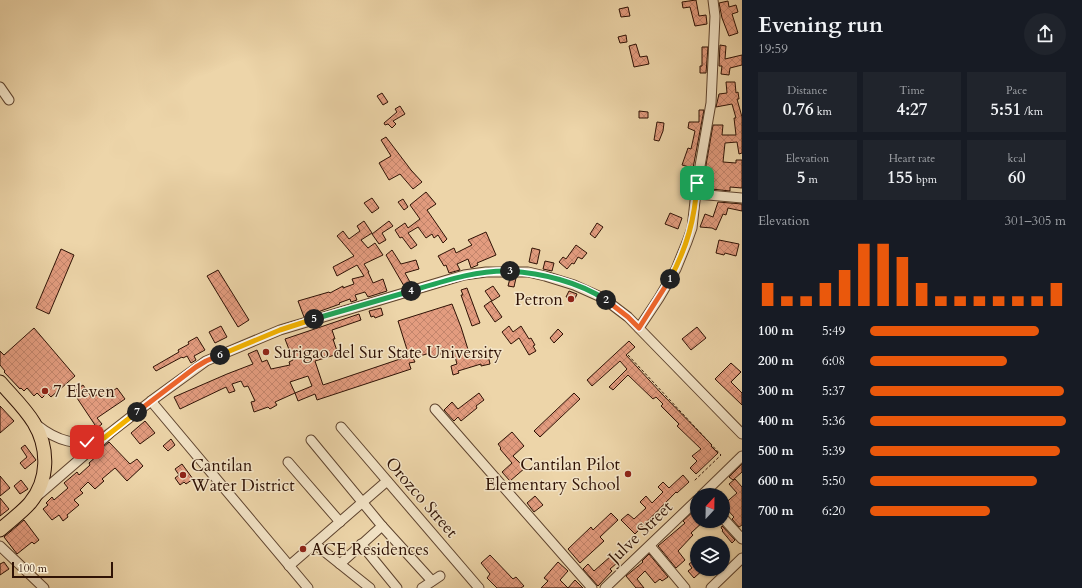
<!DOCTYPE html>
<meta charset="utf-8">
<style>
:root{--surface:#171b24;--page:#20242c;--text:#f1f3f6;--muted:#9ea1a6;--accent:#ea580c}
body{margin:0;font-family:Cardo,serif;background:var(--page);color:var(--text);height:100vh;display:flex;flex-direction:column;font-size:15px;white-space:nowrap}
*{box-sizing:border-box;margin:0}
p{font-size:13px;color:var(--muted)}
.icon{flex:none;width:22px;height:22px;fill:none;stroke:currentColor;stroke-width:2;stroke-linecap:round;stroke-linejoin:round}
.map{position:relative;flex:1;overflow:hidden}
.sheet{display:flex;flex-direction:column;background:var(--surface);width:340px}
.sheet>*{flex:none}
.needle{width:26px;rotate:22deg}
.fabs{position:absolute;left:690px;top:488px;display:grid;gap:8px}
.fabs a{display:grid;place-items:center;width:40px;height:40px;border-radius:50%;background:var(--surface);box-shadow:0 1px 3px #0004;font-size:20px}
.scale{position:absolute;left:12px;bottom:10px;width:101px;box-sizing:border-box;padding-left:4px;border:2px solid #2f1205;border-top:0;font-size:11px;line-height:14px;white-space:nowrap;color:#2f1205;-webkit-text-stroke:3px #f3e4c7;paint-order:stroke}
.pin{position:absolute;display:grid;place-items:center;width:34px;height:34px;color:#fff;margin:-17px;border-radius:8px;box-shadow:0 2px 6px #0006}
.km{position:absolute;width:20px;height:20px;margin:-10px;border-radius:50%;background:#222;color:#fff;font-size:11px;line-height:20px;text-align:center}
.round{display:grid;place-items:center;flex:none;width:42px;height:42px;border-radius:21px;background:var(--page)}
.headline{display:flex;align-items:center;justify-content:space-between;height:68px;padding:0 16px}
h1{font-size:22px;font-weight:800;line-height:30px}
.figures{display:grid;grid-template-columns:repeat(3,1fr);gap:6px;height:68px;padding:4px 16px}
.figures div{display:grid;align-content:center;border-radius:0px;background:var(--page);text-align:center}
.figures b{font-size:17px;font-weight:800}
.figures small{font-size:11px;font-weight:400}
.figures p{font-size:11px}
.chart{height:112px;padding:8px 16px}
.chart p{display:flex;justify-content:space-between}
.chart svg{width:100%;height:72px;margin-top:4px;stroke:var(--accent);stroke-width:6}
ul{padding:0 16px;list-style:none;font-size:13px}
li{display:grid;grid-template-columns:64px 48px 1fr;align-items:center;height:30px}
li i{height:10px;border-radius:5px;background:var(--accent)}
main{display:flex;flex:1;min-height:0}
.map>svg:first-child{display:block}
.building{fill:url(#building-cross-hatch);stroke:#2f1205}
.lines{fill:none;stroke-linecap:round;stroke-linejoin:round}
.minor-casing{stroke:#5e432e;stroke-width:11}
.highway-casing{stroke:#2f1205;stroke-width:15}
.path{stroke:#2f1205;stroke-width:1;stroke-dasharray:3 2;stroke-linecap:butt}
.minor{stroke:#f3e4c7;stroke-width:9}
.highway{stroke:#edd5a9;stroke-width:13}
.split-1-casing{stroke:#fff;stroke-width:8}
.split-2-casing{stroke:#fff;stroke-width:8}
.split-3-casing{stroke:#fff;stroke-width:8}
.split-4-casing{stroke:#fff;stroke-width:8}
.split-5-casing{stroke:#fff;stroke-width:8}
.split-6-casing{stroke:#fff;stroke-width:8}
.split-7-casing{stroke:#fff;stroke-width:8}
.split-8-casing{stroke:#fff;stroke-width:8}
.split-1{stroke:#f5b400;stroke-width:5}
.split-2{stroke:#f0652b;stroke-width:5}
.split-3{stroke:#22a559;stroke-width:5}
.split-4{stroke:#22a559;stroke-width:5}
.split-5{stroke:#22a559;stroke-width:5}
.split-6{stroke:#f5b400;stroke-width:5}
.split-7{stroke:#f0652b;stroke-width:5}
.split-8{stroke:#f5b400;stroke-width:5}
.poi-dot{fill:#8f2418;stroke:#f3e4c7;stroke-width:1.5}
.labels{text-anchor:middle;stroke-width:3;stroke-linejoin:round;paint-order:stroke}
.poi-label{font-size:17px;fill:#2f1205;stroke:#f3e4c7;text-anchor:start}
.street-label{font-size:17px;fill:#2f1205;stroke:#f3e4c7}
</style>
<main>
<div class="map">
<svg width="742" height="588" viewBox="0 0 742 588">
<defs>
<pattern id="building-cross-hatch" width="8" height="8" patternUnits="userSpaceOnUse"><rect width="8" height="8" fill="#e39c7f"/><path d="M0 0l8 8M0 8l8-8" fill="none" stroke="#c3856c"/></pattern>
</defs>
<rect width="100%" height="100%" fill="#edd5a9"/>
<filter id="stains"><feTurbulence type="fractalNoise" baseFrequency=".005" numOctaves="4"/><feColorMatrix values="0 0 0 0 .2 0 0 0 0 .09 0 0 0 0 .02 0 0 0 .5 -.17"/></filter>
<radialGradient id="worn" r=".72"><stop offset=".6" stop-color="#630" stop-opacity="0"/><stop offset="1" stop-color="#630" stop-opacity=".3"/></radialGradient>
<g class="building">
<polygon points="696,0 699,16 706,15 707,24 695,26 690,7 683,8 682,2"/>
<polygon points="728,1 729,7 736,5 738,12 732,14 738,33 729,36 722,18 719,3"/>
<polygon points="628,7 630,16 621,17 619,9"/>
<polygon points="626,35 627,42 620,43 618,37"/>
<polygon points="636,44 640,57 647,56 649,64 634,67 629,46"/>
<polygon points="720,45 726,46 725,59 742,55 742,65 730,68 729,75 721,74 722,66 719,66"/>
<polygon points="702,47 708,47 706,73 700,73 700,66 702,66"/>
<polygon points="726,82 735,82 736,93 738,92 739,99 737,99 742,117 742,153 739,154 737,142 725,143 723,162 736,163 736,160 742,160 742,188 730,187 730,191 702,188 713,125 723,125 722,135 736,135 734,118 736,118 732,104 716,107 719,94 727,93"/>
<polygon points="382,93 388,102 383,105 377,96"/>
<polygon points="400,106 405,114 393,121 396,124 392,128 388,124 385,125 384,123 397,112 395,109"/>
<polygon points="699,110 704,110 693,168 682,165 688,148 691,149 695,131 688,128 689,122 699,122"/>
<polygon points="639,111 648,112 648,118 639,118"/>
<polygon points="657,122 664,123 663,131 659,141 654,140"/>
<polygon points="386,137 411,170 422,182 413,189 400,174 389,180 379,163 391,156 381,140"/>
<polygon points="426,192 436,204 427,210 447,239 443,243 438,235 434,238 432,234 426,238 418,227 408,233 417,245 411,249 402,237 400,238 395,230 405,223 408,228 420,219 410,205"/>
<polygon points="372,198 379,208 372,213 364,203"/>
<polygon points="403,199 408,207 404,210 398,202"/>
<polygon points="718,202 742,204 742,211 728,208 726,215 723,214 716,230 712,228 700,227 705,214 713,217"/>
<polygon points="670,213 682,218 678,229 665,224"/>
<polygon points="364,221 372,233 361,240 368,248 375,243 383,255 364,264 369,272 368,272 373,283 383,279 387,291 368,297 365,292 355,295 357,300 351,302 350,299 339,303 340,304 304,317 298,301 329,292 330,293 343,286 343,288 354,284 352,279 364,276 357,265 337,276 333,267 354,256 337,236 343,231 349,239 360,231 357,226"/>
<polygon points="389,221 393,226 382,233 386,240 379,244 372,234"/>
<polygon points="597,223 603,227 595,238 590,234"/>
<polygon points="486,232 496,255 477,263 478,265 471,268 468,259 457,264 460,270 449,273 446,265 444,266 438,256 454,248 456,253 472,245 468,240"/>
<polygon points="719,240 739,244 736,256 725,253 724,255 716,253"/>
<polygon points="576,245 587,253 582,259 578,257 574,264 572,263 567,269 559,262 563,257 566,259"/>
<polygon points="532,248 540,250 537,264 529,262"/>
<polygon points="61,249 74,255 49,314 36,308"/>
<polygon points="392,250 401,264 416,260 419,269 405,273 410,282 404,286 386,255"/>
<polygon points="545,261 554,263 552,271 543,269"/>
<polygon points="218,270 249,320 238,327 207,276"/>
<polygon points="510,278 516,278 514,287 508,286"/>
<polygon points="493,286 500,296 492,301 485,291"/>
<polygon points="467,288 480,323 472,326 461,295 463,295 461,290"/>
<polygon points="569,291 577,294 574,301 566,297"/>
<polygon points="491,301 502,317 495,322 484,306"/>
<polygon points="452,304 461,327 471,359 488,355 490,364 481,366 481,364 458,371 459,373 453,375 451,366 457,364 453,350 431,357 430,353 413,358 415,362 409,363 411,369 317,400 315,394 298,401 295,393 312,386 308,376 290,382 295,393 275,402 277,405 270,409 268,407 254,412 251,402 255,401 248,386 244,387 241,381 232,384 235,391 229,393 226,387 180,409 174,397 227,374 253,364 248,354 257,350 262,362 267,360 271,369 290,365 289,362 293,360 285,339 359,314 361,320 332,330 335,339 333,339 338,354 315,361 323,385 409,356 398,321"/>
<polygon points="381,308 383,315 375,318 374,316 371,317 369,311"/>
<polygon points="221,326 227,337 215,343 209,332"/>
<polygon points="509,326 513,332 521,326 529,339 531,338 535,345 533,346 536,351 529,355 519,338 511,344 502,332"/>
<polygon points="697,327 706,338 691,350 682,339"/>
<polygon points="34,328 75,376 51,397 47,393 42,398 37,393 34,396 27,388 24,391 21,388 20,389 4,372 5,371 0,365 0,351 4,355"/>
<polygon points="558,329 563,334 554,343 550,338"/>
<polygon points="197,337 205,350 194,356 196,360 191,363 187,356 183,358 182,357 156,371 153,367 179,352 178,350 189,344 188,342"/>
<polygon points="629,341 635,347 626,355 661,393 712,445 711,446 718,453 696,474 690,468 697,461 692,456 701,449 677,426 679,424 661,406 663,404 656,397 653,399 628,375 613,390 609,387 627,369 620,361 592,386 587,380"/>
<polygon points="731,363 741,372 731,382 742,393 742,405 715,379"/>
<polygon points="83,385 92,398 107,388 110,393 117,388 125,399 97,418 102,424 97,428 73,392"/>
<polygon points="479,393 484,400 476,406 477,408 461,421 458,417 454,421 444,410 452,402 458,409"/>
<polygon points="574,393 580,399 540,437 534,431"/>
<polygon points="0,406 14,421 0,433"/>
<polygon points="145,421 155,433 140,444 131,433"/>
<polygon points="512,432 524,446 513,456 525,468 510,481 502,472 512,463 500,449 501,448 498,444"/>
<polygon points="171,439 175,445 168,451 163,446"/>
<polygon points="109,442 130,464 137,459 143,466 127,481 115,468 102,479 104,481 95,489 88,482 80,490 83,493 74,500 79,505 67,515 68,517 63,521 59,515 52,520 43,509 48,505 46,503 52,497 54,500 68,488 64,483 77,472 79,475 90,465 89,463 99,454 97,452"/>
<polygon points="25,445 36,460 25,469 20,463 27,457 21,448"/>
<polygon points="182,464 193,479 186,484 184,482 180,485 175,478 179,475 175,469"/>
<polygon points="742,464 742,472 733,480 729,477"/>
<polygon points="683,475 689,482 677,493 676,492 635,534 621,520 628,514 634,519 646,508 640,502 646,496 652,503 663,492 658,487 663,482 669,488"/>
<polygon points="0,476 10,488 0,496"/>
<polygon points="735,479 742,487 742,525 739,527 732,519 734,517 723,505 737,493 729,484"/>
<polygon points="21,480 28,489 20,494 14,486"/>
<polygon points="535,496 543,505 534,512 527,503"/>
<polygon points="0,498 9,509 0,516"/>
<polygon points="697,508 697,521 704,521 691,533 693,535 678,551 685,560 676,568 658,546 685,523 683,521"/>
<polygon points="611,513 618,520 600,537 604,541 580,563 568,549 591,527 593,530"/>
<polygon points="24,520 39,540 34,544 32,542 17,554 4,537"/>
<polygon points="722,526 735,540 732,543 722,531 723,530 721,528"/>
<polygon points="649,554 668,577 662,581 660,579 655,583 645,571 637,579 644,588 636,588 626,576 643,562 642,561"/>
<polygon points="490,555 513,579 516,577 524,586 521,588 497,588 487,578 490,574 481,563"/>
<polygon points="611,556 617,563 610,569 612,571 598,586 583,569 588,564 594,571"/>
<polygon points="697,558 697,569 704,569 694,578 688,571 692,568 689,564"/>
<polygon points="4,562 9,569 0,575 0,564"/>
<polygon points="558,562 568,571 560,580 568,588 541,588 548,581 544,578"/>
<polygon points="575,580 583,588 568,588"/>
</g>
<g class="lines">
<g class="minor-casing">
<g id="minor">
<polyline points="0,87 9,100"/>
<polyline points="697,194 742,198"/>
<polyline points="639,328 659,298 676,269 687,242 692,228 697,183 711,103 715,16 713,0"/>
<polyline points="151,401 308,588"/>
<polyline points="435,409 592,588"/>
<path d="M 37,425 C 57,441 77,447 103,439"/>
<polyline points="341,427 479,588"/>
<polyline points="311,440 382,526 432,581"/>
<polyline points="288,462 340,522"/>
<polyline points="702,495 742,456"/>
<polyline points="36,497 110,433 151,401 206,361 280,330 464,275 486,272 528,272 545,276 574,285 603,298 628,317 742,434"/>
<polyline points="723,518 742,539"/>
<polyline points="315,544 370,588"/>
<polyline points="361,544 397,588"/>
<polyline points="0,546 44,588"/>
<polyline points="650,546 685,588"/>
<polyline points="340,564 382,526"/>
<polyline points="289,566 387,481"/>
<polyline points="422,588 440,576"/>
<polyline points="605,588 697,500"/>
<polyline points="711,588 742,558"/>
</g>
</g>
<g class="highway-casing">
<path id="highway" d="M 0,382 C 11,395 25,408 34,423 C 49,448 49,480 30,503 C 21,513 10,521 0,530"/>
</g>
<polyline class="path" points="628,355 721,455 694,481"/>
<use href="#minor" class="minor"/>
<use href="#highway" class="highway"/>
</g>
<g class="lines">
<g class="split-1-casing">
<path id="split-1" d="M 670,279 C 687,247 695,219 697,183"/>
</g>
<g class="split-2-casing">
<polyline id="split-2" points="606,300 628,317 639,328 670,279"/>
</g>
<g class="split-3-casing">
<path id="split-3" d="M 510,271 C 541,273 579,282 606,300"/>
</g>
<g class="split-4-casing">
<path id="split-4" d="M 411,291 C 444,281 476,270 510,271"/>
</g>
<g class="split-5-casing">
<polyline id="split-5" points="314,319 411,291"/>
</g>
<g class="split-6-casing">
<polyline id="split-6" points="220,355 280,330 314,319"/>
</g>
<g class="split-7-casing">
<polyline id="split-7" points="137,412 196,367 206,361 220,355"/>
</g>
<g class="split-8-casing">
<polyline id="split-8" points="87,442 104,438 137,412"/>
</g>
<use href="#split-1" class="split-1"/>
<use href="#split-2" class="split-2"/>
<use href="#split-3" class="split-3"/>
<use href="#split-4" class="split-4"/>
<use href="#split-5" class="split-5"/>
<use href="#split-6" class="split-6"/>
<use href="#split-7" class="split-7"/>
<use href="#split-8" class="split-8"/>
</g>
<g class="poi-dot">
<circle cx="571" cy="299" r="4"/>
<circle cx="266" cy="352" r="4"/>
<circle cx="45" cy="391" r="4"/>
<circle cx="628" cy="474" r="4"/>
<circle cx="183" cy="475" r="4"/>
<circle cx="303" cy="549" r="4"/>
</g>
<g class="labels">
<g class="poi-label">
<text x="563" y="305" text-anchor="end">Petron</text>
<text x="274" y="358">Surigao del Sur State University</text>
<text x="53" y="397">7 Eleven</text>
<text x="620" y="470" text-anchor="end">Cantilan Pilot<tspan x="620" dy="20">Elementary School</tspan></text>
<text x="191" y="471">Cantilan<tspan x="191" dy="20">Water District</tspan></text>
<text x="311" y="555">ACE Residences</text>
</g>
<g class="street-label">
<text transform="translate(422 497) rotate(49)" y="6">Orozco Street</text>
<text transform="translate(640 532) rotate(-44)" y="6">Julve Street</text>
</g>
</g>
<rect width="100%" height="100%" filter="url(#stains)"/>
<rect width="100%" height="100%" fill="url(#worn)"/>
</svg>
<div class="fabs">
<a><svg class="needle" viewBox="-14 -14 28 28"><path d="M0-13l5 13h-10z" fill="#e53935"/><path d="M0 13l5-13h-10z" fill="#9ea1a6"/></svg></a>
<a><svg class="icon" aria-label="layers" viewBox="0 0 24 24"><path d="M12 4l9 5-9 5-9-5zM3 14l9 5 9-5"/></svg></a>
</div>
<div class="scale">100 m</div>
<div class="pin" style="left:697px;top:183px;background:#1e9e55"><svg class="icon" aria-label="arrive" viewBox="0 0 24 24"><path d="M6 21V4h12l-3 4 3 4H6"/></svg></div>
<div class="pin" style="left:87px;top:442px;background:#d93025"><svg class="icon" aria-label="check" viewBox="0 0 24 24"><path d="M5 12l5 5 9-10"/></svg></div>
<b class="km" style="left:670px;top:279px">1</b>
<b class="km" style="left:606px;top:300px">2</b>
<b class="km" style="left:510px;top:271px">3</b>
<b class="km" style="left:411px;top:291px">4</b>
<b class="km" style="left:314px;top:319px">5</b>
<b class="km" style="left:220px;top:355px">6</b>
<b class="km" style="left:137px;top:412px">7</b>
</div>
<section class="sheet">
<div class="headline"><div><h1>Evening run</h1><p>19:59</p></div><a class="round"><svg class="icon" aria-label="share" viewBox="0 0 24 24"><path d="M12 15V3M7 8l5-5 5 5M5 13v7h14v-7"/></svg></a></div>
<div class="figures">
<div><p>Distance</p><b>0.76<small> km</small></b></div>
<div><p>Time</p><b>4:27</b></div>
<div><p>Pace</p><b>5:51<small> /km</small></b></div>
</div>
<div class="figures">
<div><p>Elevation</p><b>5<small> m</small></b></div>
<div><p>Heart rate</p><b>155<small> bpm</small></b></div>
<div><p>kcal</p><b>60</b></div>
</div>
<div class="chart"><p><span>Elevation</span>301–305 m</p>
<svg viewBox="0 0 160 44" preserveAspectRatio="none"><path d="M5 44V30M15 44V38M25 44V38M35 44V30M45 44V22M55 44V6M65 44V6M75 44V14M85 44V30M95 44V38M105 44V38M115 44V38M125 44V38M135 44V38M145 44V38M155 44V30"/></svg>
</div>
<ul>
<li><b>100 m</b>5:49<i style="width:86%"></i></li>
<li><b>200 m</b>6:08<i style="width:70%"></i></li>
<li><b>300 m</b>5:37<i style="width:99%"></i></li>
<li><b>400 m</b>5:36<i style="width:100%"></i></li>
<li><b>500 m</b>5:39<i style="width:97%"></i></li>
<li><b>600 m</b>5:50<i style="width:85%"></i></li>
<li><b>700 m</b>6:20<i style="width:61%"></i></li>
</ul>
</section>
</main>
